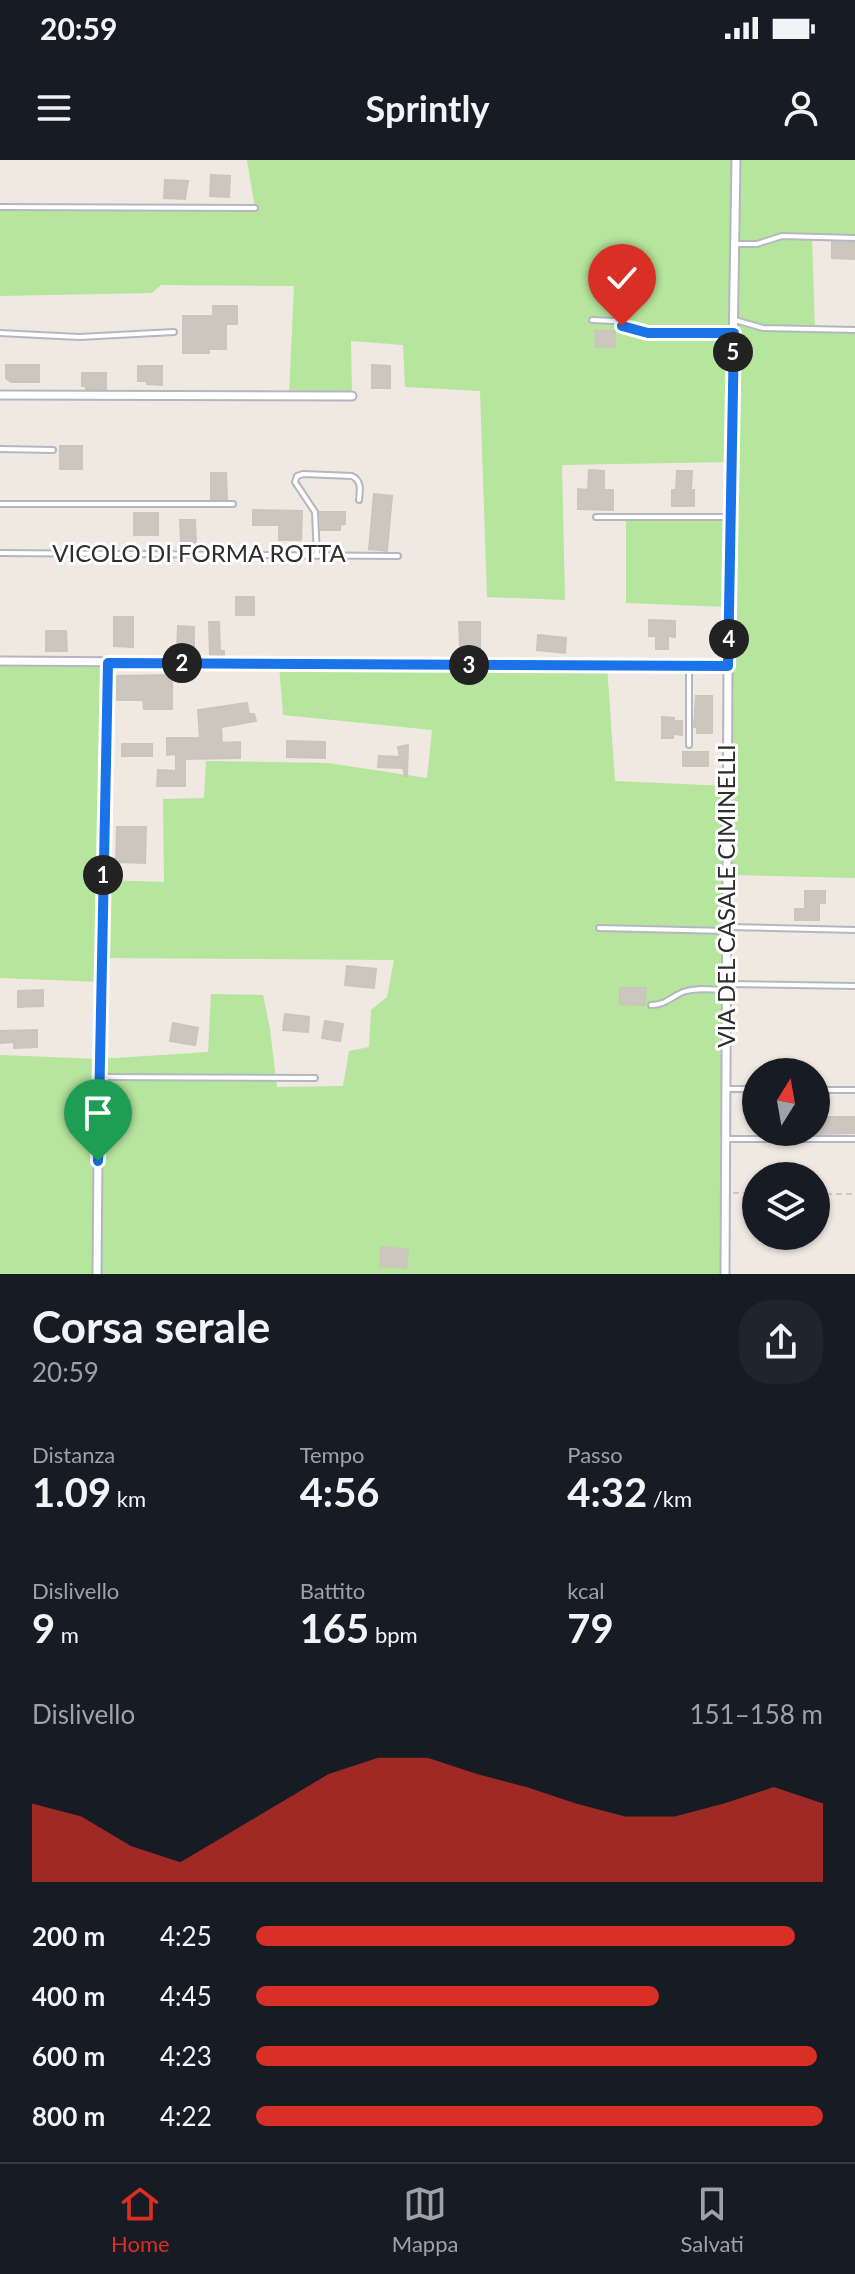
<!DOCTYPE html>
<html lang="it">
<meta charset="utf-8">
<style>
:root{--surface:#171b24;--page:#20242c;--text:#f1f3f6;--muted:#9ea1a6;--line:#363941;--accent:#d93025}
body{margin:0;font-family:Lato,sans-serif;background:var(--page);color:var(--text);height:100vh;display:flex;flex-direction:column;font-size:30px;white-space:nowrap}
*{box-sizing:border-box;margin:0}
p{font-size:26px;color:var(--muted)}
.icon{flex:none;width:44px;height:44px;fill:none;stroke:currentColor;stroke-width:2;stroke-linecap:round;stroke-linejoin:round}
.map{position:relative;height:1114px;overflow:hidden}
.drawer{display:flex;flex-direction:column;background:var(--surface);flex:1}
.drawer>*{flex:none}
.needle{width:52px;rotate:11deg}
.buttons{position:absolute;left:742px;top:898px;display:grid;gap:16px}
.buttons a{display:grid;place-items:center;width:88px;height:88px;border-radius:50%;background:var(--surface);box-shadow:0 2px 6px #0004;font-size:40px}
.pin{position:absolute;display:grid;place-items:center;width:68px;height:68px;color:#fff;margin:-82px -34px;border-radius:50% 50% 50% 0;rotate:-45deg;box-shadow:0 0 8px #0007}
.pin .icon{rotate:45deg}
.km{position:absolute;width:40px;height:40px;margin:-20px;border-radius:50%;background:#222;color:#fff;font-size:22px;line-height:40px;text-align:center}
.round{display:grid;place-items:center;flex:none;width:84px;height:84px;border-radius:32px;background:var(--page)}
.summary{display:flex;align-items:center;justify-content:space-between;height:136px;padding:0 32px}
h1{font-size:44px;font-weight:700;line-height:60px}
.figures{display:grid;grid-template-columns:repeat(3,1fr);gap:12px;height:136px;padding:8px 32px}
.figures div{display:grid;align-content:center}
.figures b{font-size:40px;font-weight:700}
.figures small{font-size:22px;font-weight:400}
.figures p{font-size:22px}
.chart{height:224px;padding:16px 32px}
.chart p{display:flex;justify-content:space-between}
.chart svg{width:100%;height:144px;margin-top:8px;fill:var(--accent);opacity:.7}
ul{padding:0 32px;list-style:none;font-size:26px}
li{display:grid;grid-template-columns:128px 96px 1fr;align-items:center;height:60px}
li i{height:20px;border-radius:10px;background:var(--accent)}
.status{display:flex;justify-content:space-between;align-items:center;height:56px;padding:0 40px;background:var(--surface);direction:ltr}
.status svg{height:22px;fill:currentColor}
header{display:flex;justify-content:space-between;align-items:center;height:104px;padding:0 32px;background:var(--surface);font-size:36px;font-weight:700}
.tabs{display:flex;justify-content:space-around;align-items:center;height:112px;border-top:2px solid var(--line);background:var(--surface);font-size:22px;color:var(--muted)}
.tabs a{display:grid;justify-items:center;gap:4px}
.tabs .active{color:var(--accent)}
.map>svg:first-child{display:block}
.green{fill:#b6e59e}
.building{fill:#cbc7bf;stroke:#cbc5ba;stroke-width:2}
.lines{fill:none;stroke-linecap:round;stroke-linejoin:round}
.lane-casing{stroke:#b4b7c1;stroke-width:8}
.street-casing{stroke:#b4b7c1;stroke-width:11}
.path{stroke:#c9c9c9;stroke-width:2;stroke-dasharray:6 4;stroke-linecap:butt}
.lane{stroke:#fff;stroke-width:4}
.street{stroke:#fff;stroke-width:7}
.route-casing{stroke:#fff;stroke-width:16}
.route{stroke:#1a73e8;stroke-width:10}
.labels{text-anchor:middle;stroke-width:6;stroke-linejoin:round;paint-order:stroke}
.street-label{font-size:24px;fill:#2e2e2e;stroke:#fff}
</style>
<div class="status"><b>20:59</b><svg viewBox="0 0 49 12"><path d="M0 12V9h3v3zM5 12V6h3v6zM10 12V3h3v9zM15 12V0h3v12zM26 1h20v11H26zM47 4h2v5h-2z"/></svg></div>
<header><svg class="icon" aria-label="menu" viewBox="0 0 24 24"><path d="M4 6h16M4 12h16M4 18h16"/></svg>Sprintly<svg class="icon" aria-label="person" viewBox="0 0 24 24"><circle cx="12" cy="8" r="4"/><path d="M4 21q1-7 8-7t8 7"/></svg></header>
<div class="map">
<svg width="855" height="1114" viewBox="0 0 855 1114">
<rect width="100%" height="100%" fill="#efe9e1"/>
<polygon class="green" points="247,0 855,0 855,78 812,77 815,169 855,170 855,718 728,715 725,1114 0,1114 0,895 99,899 208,892 211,834 263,835 270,869 277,927 343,926 349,891 369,887 371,850 387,837 394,800 102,798 101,822 0,818 0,501 108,503 104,720 164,722 163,639 204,638 206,601 328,603 427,618 432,570 283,555 279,505 607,505 615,621 727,626 729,447 626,443 626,357 730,357 731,302 562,305 565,440 487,437 480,231 405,227 403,185 351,181 352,236 289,236 294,126 161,125 152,133 0,136 0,47 255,48"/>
<g class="building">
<polygon points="211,15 230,16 229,37 210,36"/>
<polygon points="165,20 188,21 185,39 164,38"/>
<polygon points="832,82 855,83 855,99 832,98"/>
<polygon points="213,146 237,146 237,164 226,164 226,189 209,189 209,193 183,193 183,156 213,156"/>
<polygon points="595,171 615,171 615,187 596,187"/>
<polygon points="6,205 39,205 39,222 11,222 6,218"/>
<polygon points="372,205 390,206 390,228 372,228"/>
<polygon points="138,206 162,206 162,225 147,224 147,221 138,221"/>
<polygon points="82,213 106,213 106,229 86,229 86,226 82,226"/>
<rect x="60" y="286" width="22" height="23"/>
<polygon points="589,310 604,311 604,330 613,330 613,350 578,349 578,329 588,330"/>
<polygon points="677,311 692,311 691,330 694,330 694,346 672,346 672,330 676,330"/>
<polygon points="211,313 226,313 227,339 211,339"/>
<polygon points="374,334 392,336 387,391 369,389"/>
<polygon points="253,350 302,351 301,380 279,380 279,365 253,365"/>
<polygon points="320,352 345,352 345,364 340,365 340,370 321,370"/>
<rect x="134" y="353" width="24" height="22"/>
<polygon points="180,360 195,360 196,383 181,383"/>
<rect x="236" y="437" width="18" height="18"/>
<polygon points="114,457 133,457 133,487 114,486"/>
<polygon points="649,460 675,461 675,477 668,476 668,489 656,489 656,476 649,476"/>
<polygon points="209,462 219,462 220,491 224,491 224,496 210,496"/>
<polygon points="459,462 480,462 480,489 473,489 473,487 460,487"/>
<polygon points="178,466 194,467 194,490 177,489"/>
<polygon points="46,471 66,471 67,491 46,491"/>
<polygon points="538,475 566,478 565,493 537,490"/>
<polygon points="172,515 172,549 144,549 143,540 117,540 117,516"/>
<polygon points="696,536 712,536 712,573 697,573 697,567 694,567"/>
<polygon points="247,543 249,554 254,554 256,561 221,567 222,583 240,582 240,598 185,599 185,626 157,626 158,610 176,611 176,594 167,595 167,578 200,578 198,550"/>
<polygon points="662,557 674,558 674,561 682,561 682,575 673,574 673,578 662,578"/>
<polygon points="287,581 325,582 325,598 287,597"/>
<rect x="122" y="584" width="30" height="12"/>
<polygon points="408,585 407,616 405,616 403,608 378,607 379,596 400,597 398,587"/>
<rect x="683" y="592" width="25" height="14"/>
<polygon points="117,667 146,667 145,703 116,702"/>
<polygon points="805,731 825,731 825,743 819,743 819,760 795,760 795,749 805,749"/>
<polygon points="347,806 376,809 374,828 345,825"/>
<polygon points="620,828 646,828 645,845 620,844"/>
<polygon points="43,830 43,846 18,847 18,831"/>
<polygon points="285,854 309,857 308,872 283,870"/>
<polygon points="325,861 343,864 340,881 322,878"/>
<polygon points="173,863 198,868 195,885 170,881"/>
<polygon points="37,870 37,887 14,888 14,882 1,883 1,871"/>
<polygon points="816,957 855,957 855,973 816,974"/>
<polygon points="381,1087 408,1090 406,1108 380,1106"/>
</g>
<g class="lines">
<g class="lane-casing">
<g id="lane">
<polyline points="0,47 255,48"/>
<polyline points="735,84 757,84 782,76 855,78"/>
<polyline points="592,160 614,161 630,169 648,173 734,173"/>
<polyline points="735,160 763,168 855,170"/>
<polyline points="0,173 79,177 174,172"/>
<polyline points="0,289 53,290"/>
<polyline points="0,344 233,344"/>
<polyline points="596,357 731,357"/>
<polyline points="0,393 398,396"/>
<path d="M 317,396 L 315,352 L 295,322 L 297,316 L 303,314 L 352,316 C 362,321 360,330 359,340"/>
<polyline points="689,585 689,507"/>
<polyline points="727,767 855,770"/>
<polyline points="599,768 727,771"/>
<polyline points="727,824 855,826"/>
<path d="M 651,845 C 665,845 671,837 683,832 C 696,827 712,830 725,830"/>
<polyline points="99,917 315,918"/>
<polyline points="726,929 756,929"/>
<polyline points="816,930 855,930"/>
<polyline points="726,979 855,979"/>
</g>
</g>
<g class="street-casing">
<g id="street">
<polyline points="0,235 352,236"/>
<polyline points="0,501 728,506"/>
<polyline points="97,1114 99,882 108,503"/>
<polyline points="725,1114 728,506 736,0"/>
</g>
</g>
<g class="path">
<polyline points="733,1033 756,1033"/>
<polyline points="816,1034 855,1034"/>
</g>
<use href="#lane" class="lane"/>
<use href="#street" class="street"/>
</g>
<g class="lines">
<g class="route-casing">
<polyline id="route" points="98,1001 108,503 728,506 734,173 648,173 622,166"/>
</g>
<use href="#route" class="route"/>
</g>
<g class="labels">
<g class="street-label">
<text x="199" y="402">VICOLO DI FORMA ROTTA</text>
<text transform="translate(727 736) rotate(-90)" y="8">VIA DEL CASALE CIMINELLI</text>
</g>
</g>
</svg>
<div class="buttons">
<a><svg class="needle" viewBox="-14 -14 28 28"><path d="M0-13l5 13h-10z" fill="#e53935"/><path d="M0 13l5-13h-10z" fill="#9ea1a6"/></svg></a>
<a><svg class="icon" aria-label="layers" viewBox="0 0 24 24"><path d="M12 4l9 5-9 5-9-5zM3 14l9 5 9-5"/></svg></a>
</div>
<div class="pin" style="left:98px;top:1001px;background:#1e9e55"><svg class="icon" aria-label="arrive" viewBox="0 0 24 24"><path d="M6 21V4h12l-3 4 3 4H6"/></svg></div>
<div class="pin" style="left:622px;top:166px;background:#d93025"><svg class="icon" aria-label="check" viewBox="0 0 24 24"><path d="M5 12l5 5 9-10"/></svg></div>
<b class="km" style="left:103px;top:715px">1</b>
<b class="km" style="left:182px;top:503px">2</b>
<b class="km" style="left:469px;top:505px">3</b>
<b class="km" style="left:729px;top:479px">4</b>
<b class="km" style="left:733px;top:192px">5</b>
</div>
<section class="drawer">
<div class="summary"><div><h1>Corsa serale</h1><p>20:59</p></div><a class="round"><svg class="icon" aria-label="share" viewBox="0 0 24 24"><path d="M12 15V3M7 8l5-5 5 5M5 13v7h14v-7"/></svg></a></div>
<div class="figures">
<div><p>Distanza</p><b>1.09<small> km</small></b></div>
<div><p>Tempo</p><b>4:56</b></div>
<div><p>Passo</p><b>4:32<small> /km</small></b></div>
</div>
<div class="figures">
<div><p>Dislivello</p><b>9<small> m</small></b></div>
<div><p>Battito</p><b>165<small> bpm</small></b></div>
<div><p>kcal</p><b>79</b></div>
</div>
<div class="chart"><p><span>Dislivello</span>151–158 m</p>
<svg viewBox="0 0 160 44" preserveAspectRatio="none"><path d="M0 44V20L10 24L20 33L30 38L40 29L50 20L60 11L70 6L80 6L90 11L100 15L110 20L120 24L130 24L140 20L150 15L160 20V44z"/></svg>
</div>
<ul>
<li><b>200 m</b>4:25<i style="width:95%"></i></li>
<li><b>400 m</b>4:45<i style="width:71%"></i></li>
<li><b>600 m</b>4:23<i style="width:99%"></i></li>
<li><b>800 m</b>4:22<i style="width:100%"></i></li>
</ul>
</section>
<nav class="tabs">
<a class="active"><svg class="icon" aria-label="home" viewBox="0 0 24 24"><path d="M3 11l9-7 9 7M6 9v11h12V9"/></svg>Home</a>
<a><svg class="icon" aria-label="map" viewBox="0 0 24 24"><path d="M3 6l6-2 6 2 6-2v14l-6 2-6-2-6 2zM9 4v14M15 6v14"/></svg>Mappa</a>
<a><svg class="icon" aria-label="saved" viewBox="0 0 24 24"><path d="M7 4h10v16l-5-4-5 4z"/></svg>Salvati</a>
</nav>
